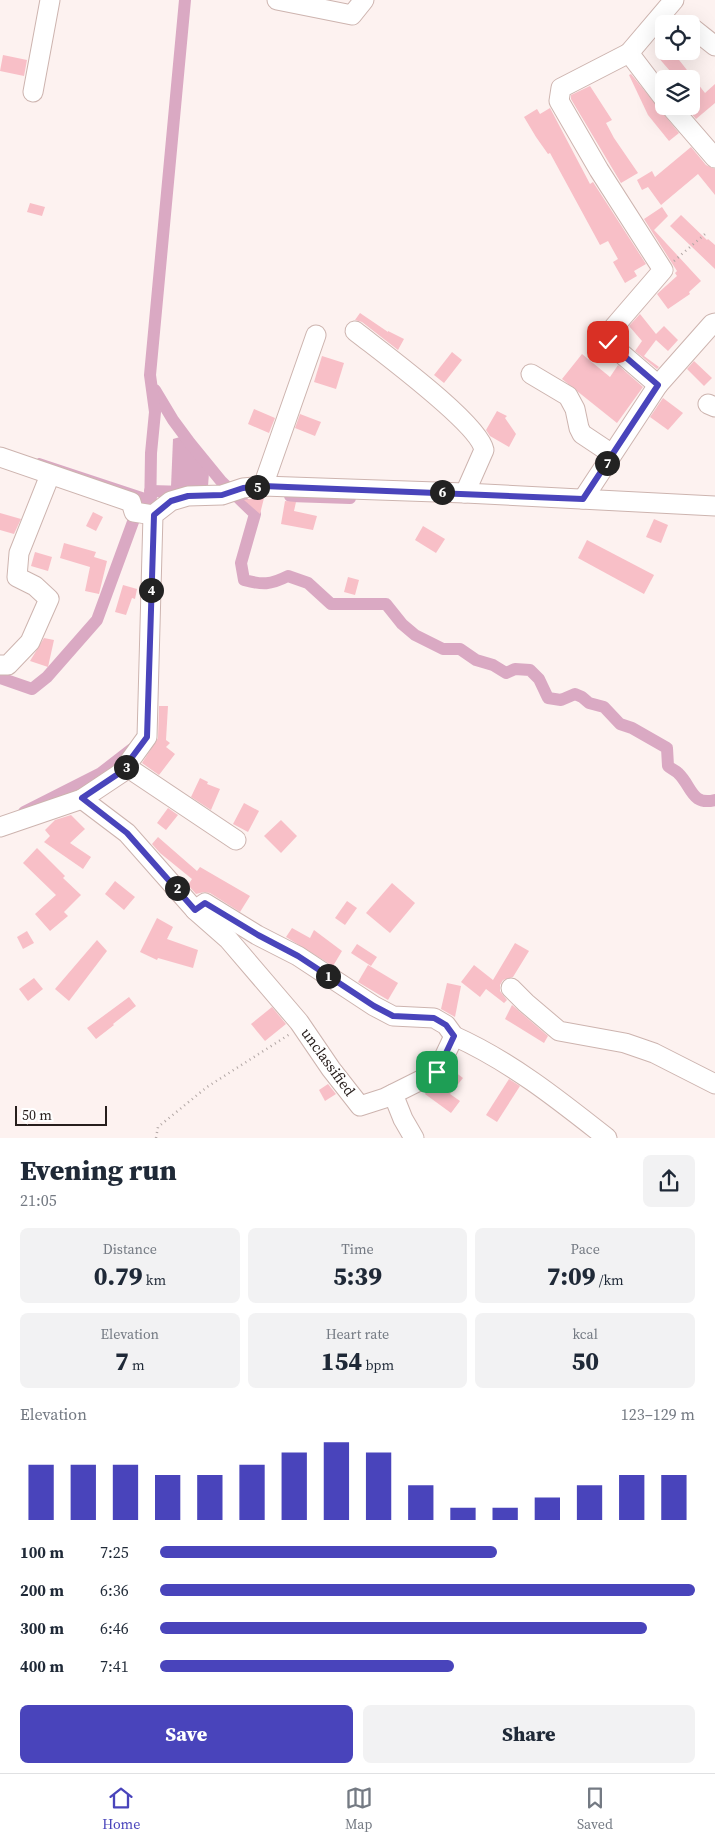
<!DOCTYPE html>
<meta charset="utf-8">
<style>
:root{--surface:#fff;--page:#f2f2f3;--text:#1f2937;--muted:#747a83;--line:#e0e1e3;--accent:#4944bb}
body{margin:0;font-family:"Source Serif 4",serif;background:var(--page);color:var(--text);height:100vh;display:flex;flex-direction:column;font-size:19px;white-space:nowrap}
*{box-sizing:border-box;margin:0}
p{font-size:16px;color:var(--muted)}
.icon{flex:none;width:28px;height:28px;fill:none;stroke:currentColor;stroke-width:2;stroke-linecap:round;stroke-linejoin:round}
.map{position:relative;height:1138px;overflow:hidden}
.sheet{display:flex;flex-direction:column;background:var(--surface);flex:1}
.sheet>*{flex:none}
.buttons{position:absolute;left:655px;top:15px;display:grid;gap:10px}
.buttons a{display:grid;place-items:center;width:45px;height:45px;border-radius:8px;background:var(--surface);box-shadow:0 5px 20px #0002;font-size:25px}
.scale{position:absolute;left:15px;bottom:12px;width:92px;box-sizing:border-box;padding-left:5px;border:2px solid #271e1c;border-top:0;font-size:14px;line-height:18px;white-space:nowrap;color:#271e1c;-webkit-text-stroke:4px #fff;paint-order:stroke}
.pin{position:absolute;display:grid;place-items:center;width:42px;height:42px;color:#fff;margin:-21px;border-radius:10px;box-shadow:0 2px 8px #0006}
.km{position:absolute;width:25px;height:25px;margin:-12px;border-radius:50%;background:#222;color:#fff;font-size:14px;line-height:25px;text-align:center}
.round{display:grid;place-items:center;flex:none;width:52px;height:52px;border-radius:8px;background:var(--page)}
.summary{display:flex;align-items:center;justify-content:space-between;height:85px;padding:0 20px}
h1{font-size:28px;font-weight:800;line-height:38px}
.metrics{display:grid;grid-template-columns:repeat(3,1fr);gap:8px;height:85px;padding:5px 20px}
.metrics div{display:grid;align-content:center;border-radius:8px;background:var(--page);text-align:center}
.metrics b{font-size:25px;font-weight:800}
.metrics small{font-size:14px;font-weight:400}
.metrics p{font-size:14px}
.chart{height:140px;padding:10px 20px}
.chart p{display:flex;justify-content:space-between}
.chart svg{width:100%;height:90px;margin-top:5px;stroke:var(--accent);stroke-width:6}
.action{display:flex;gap:10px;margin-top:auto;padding:10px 20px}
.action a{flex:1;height:58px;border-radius:8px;background:var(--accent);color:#fff;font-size:20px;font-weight:800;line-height:58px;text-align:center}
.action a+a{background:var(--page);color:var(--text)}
ul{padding:0 20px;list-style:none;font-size:16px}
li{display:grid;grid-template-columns:80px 60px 1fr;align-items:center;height:38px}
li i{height:12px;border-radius:6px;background:var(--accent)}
.tab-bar{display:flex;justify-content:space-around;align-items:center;height:70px;border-top:1px solid var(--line);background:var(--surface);font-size:14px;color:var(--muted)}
.tab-bar a{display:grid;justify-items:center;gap:2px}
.tab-bar .current{color:var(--accent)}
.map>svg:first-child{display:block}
.water{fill:#daa9c3}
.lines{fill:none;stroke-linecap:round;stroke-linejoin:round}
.stream{stroke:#daa9c3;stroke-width:4}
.canal{stroke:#daa9c3;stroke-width:12}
.building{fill:#f8bfc7}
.minor-casing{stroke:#cdb4af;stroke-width:21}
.path{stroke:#b2a7a5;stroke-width:2.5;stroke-dasharray:1 4;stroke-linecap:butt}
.minor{stroke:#fff;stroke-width:19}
.route-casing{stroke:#fff;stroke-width:10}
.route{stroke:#4944bb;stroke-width:6}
.labels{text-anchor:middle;stroke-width:4;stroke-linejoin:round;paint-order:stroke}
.street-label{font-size:15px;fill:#271e1c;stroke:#fff}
</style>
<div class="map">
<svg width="715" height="1138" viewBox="0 0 715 1138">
<rect width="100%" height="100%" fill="#fdf2f0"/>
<polygon class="water" points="180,437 209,472 208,487 171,487 173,439"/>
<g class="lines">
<polyline class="stream" points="39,460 151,497"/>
<g class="canal">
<path d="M 155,390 L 173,420 L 190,443 L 221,481 L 255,514 L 241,563 L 244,580 C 263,585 270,585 288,576 L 308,583 L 331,604 L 386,604 L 402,624 L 415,635 L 443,649 L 460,649 L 476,660 L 493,665 L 506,673 L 515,669 L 530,670 L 539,679 L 548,698 L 561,700 L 575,694 L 582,697 L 589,703 L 604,707 L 620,724 L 632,728 L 667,748 L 668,766 C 671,769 675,770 678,773 C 692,786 691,806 715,800"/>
<polyline points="150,491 187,492"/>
<polyline points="290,496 350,498"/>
<polyline points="150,520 151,453 155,412 150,375 185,0"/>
<polyline points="0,678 32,689 47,677 97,620 141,500 151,497"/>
<polyline points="24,812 101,773 132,749"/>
</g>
</g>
<g class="building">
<polygon points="663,51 672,51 705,93 715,84 715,103 696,119 685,106 691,106 691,79 677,79 657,56"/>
<polygon points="3,55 27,60 24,76 0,71"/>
<polygon points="631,74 679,133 669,141 648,115 629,75"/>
<polygon points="590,86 612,120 606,123 614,138 638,173 621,183 571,99 571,95"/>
<polygon points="550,108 590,184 593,182 646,264 634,271 637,276 625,283 613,262 618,259 608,241 600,245 550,153 548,154 536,137 524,117 537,109 540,114"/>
<polygon points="691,147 706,165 715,169 715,195 698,174 661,205 648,187 642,190 637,180 652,171 655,177"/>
<polygon points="30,203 45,207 42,216 27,212"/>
<polygon points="662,207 668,216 654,230 701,281 689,292 690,294 668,309 657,294 677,276 675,273 677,271 644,219"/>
<polygon points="681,215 707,240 708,239 715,245 715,269 670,226"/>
<polygon points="360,313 388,332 388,331 404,339 398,350 362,322 355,320"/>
<polygon points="640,314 656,334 664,326 678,340 668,351 656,340 644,356 659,367 657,369 635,351 642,341 629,326"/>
<polygon points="452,352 462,360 444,383 434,375"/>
<polygon points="582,354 610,377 618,365 643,387 617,423 562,379"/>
<polygon points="322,356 344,363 336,389 314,382"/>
<polygon points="694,361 712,378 704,386 687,369"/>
<polygon points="663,398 683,413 668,430 650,417"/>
<polygon points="254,409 275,418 269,433 248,424"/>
<polygon points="497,411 507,416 505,418 516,434 509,447 490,436 486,430"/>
<polygon points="300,414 321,422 315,436 295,428"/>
<polygon points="264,498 260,514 244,500 262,497"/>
<polygon points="285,501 296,502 294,511 317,516 313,530 281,524"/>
<polygon points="93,512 103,517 96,531 86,526"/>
<polygon points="0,513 21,519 14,534 0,530"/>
<polygon points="654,519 668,525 661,543 646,537"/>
<polygon points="423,526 445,539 436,553 415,540"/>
<polygon points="587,540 654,575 644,594 578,558"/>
<polygon points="64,543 96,552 94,557 107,561 99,594 85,591 90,567 60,558"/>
<polygon points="35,552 52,557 48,571 31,566"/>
<polygon points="348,577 359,580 355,595 344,592"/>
<polygon points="123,585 137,589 135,599 132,598 126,615 115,612"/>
<polygon points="44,638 54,640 48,667 30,661"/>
<polygon points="159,706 168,706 166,740 170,743 166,747 175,754 159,775 142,763 158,738"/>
<polygon points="200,778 208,782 207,784 220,789 211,810 191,797"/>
<polygon points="244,803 259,811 248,832 233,824"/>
<polygon points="168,808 178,815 166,830 157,823"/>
<polygon points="71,815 85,829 70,843 91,857 83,869 44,842 50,836 45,830 55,820"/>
<polygon points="281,820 297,836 281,853 264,836"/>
<polygon points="158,837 197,871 200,867 250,896 240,912 210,893 204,892 196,894 188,885 192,879 160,853 152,844"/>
<polygon points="37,848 65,876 63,878 81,895 64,912 68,916 50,931 35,914 56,895 23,863"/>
<polygon points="115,881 135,897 124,910 105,894"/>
<polygon points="392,883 415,903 390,933 366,913"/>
<polygon points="347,901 357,908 345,925 335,918"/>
<polygon points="157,918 173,927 167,939 198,950 193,968 158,958 157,960 140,952"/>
<polygon points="292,928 310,938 314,930 342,951 333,966 286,937"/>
<polygon points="27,931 34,943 23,949 17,937"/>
<polygon points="97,940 107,951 69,1001 55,989"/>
<polygon points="515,943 529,951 513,977 503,980 500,985 500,991 507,1000 504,1003 486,989 480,997 461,982 474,965 493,980"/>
<polygon points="357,944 377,957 371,966 351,953"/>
<polygon points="368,965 398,983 388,1000 358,982"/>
<polygon points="34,978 43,989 28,1001 19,989"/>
<polygon points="447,983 461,986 455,1017 441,1009"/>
<polygon points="129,997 136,1006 113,1024 114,1025 96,1039 87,1028"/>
<polygon points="512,1005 548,1036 544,1043 505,1019"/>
<polygon points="272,1007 286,1024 265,1041 251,1024"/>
<polygon points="451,1069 463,1078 450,1094 460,1101 451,1113 425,1094 429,1088 443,1082"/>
<polygon points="509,1079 520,1086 497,1122 486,1115"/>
<polygon points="328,1084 336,1094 325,1101 319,1090"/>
</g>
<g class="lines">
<g class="minor-casing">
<g id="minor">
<polyline points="277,0 352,15 364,0"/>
<polyline points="691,27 715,46"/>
<polyline points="629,53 561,88 559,101 599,170 663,270 607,335 608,342 658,385 712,324 715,323"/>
<polyline points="33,92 50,0"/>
<polyline points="664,99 629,53 674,0"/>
<polyline points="670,106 715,158"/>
<path d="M 355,331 C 380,351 479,423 484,450 L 465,493"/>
<polyline points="531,374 568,396 575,409 579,428 582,434 612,454"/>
<polyline points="708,404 715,407"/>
<polyline points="0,457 131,502 134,512 153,515"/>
<polyline points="263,486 316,335"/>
<polyline points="583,499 658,385"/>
<polyline points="0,665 8,665 30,642 49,599 35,586 17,577 19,553 50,475"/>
<polyline points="127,767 236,840"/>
<path d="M 82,799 L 127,833 L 195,910 L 228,939 L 299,1022 L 331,1069 L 360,1106 L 385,1098 L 437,1072 L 454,1036 C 510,1061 559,1100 607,1138"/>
<polyline points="0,827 82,799 121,773 147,737 153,515 171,501 188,496 222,495 243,488 263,486 465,493 715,506"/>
<polyline points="195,910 205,903 257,935 298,956 374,1006 393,1016 434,1018 446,1025 454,1036"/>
<polyline points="511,988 526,1003 559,1031 625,1043 654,1053 715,1084"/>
<polyline points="393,1094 403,1119 414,1138"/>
</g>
</g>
<g class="path">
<polyline points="674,261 705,234"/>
<polyline points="156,1138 158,1127 207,1087 290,1034"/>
</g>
<use href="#minor" class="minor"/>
</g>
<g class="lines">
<g class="route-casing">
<polyline id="route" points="437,1072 454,1036 446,1025 434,1018 393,1016 374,1006 298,956 258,935 205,903 195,910 127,833 82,798 121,772 147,737 154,515 171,501 188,496 222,495 243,488 263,486 583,499 658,385 608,342"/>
</g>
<use href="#route" class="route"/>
</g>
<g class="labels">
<g class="street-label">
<text transform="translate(328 1062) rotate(54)" y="5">unclassified</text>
</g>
</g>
</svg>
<div class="buttons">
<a><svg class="icon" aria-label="locate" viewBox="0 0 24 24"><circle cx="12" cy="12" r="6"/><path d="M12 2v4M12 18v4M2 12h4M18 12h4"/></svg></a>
<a><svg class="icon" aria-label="layers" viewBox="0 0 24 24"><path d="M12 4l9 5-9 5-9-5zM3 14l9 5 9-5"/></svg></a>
</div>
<div class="scale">50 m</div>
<div class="pin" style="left:437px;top:1072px;background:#1e9e55"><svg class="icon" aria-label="arrive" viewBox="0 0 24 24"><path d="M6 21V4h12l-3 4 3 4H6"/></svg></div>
<div class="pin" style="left:608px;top:342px;background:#d93025"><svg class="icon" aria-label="check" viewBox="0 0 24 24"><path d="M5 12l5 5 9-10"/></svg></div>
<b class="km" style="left:328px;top:976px">1</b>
<b class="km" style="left:177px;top:888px">2</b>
<b class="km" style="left:126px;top:767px">3</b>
<b class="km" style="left:151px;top:590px">4</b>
<b class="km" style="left:257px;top:487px">5</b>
<b class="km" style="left:442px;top:492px">6</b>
<b class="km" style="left:607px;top:463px">7</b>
</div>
<section class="sheet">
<div class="summary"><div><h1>Evening run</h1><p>21:05</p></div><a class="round"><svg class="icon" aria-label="share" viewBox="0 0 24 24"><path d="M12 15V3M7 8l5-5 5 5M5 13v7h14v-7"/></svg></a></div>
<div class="metrics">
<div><p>Distance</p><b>0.79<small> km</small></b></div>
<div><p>Time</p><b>5:39</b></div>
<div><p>Pace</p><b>7:09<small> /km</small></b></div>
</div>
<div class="metrics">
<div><p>Elevation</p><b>7<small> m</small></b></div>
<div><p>Heart rate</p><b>154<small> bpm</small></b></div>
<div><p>kcal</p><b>50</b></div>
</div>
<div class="chart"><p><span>Elevation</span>123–129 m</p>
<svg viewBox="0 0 160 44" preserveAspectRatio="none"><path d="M5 44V17M15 44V17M25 44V17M35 44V22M45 44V22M55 44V17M65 44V11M75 44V6M85 44V11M95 44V27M105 44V38M115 44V38M125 44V33M135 44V27M145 44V22M155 44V22"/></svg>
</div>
<ul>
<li><b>100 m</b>7:25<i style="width:63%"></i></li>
<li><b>200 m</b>6:36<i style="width:100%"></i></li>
<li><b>300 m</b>6:46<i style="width:91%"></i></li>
<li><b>400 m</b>7:41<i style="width:55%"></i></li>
</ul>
<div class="action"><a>Save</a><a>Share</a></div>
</section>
<nav class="tab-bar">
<a class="current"><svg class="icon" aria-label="home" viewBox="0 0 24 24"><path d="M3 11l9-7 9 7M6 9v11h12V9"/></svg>Home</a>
<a><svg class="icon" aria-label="map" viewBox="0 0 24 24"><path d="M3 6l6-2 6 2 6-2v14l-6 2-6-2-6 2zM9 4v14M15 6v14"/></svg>Map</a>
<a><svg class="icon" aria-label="saved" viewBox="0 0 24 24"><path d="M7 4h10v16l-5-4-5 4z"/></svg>Saved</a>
</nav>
